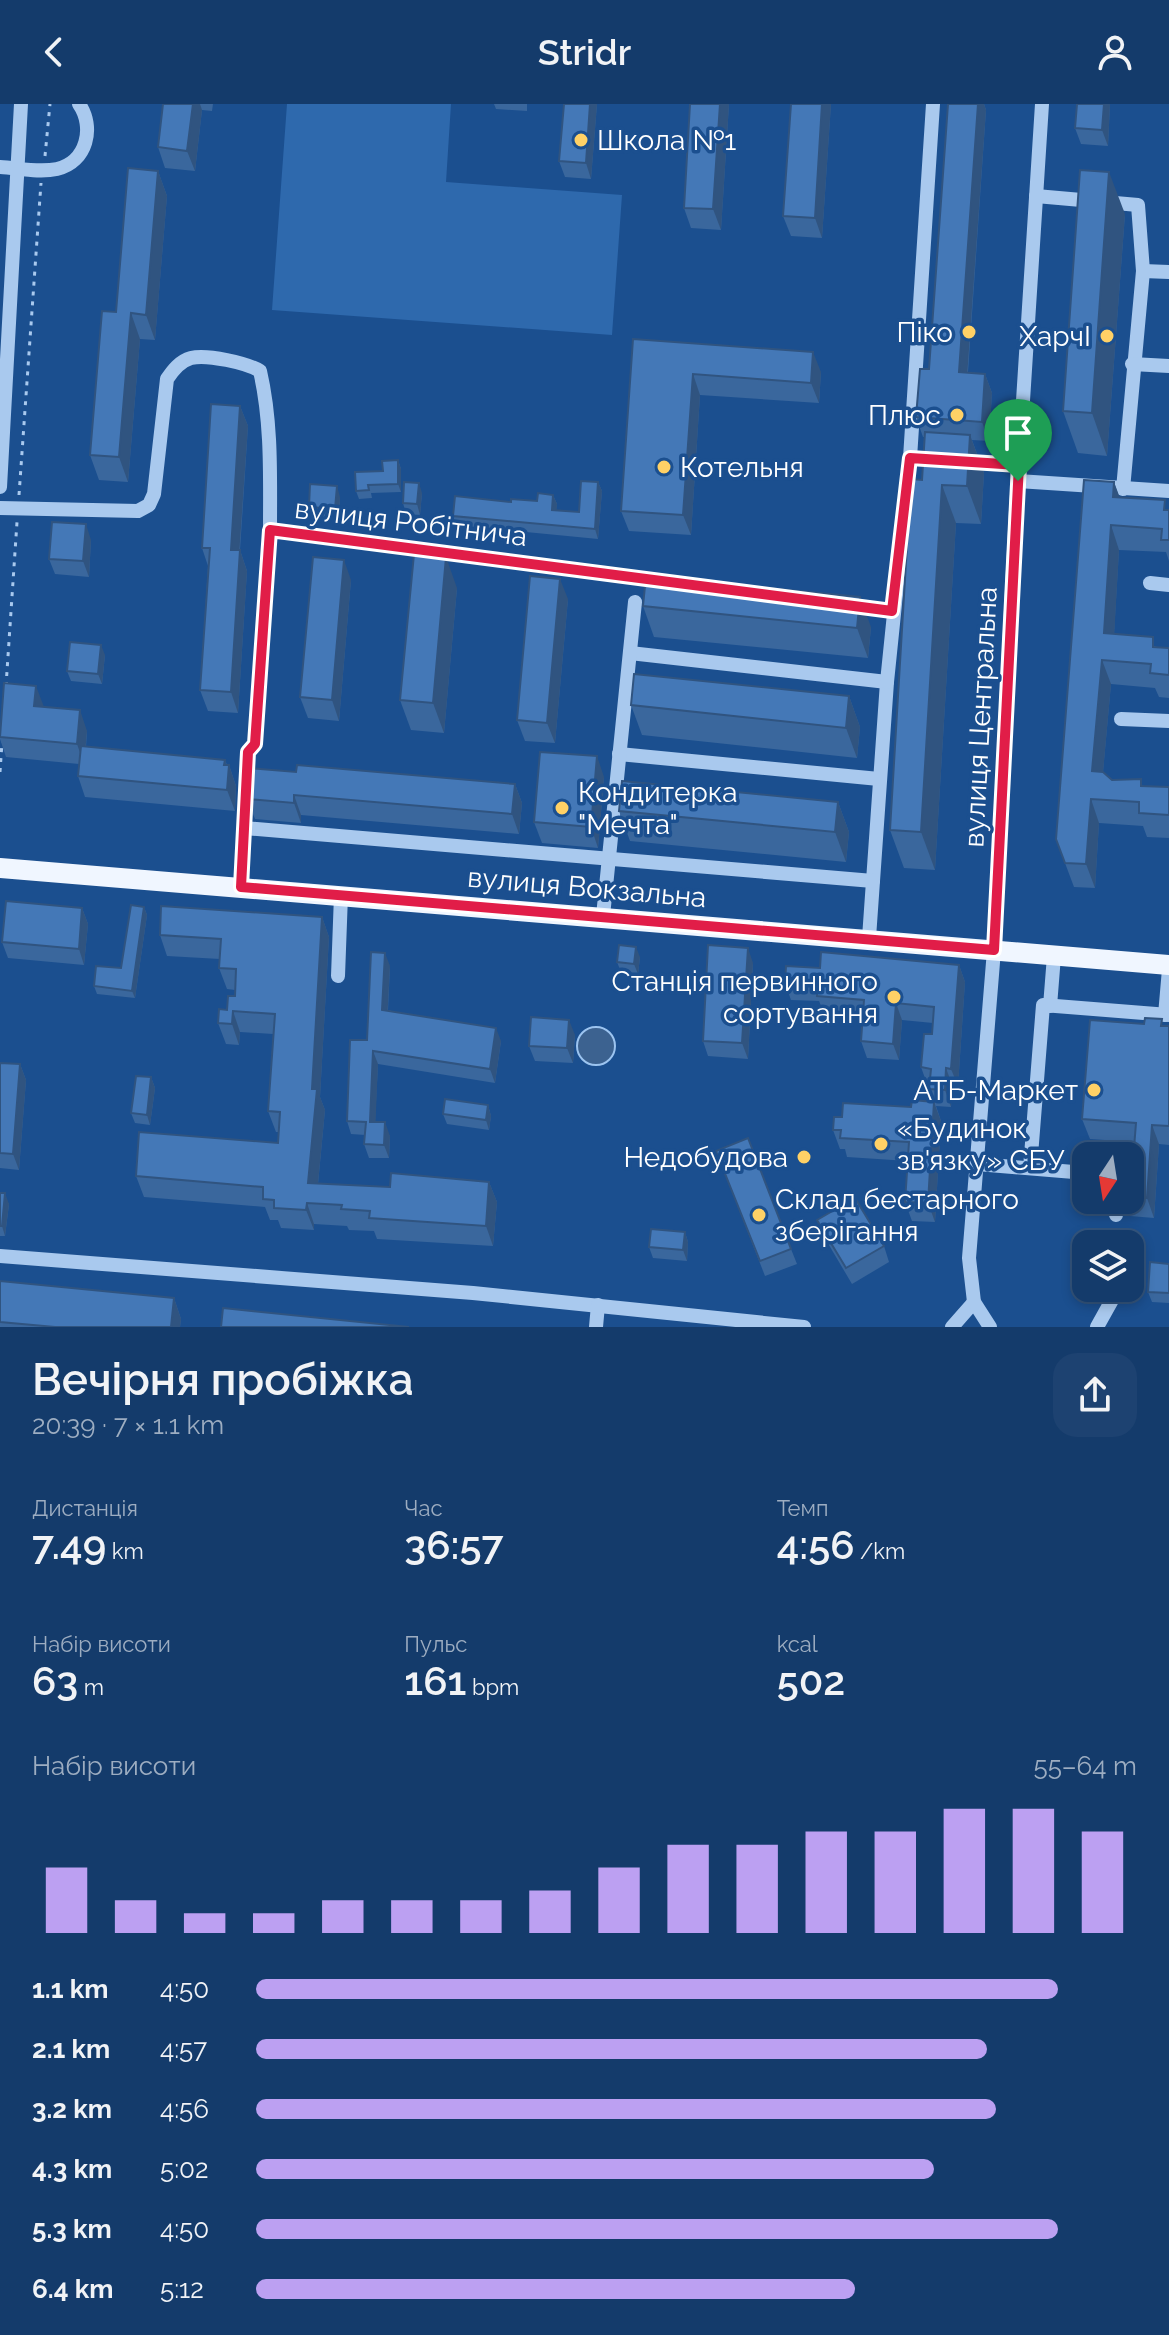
<!DOCTYPE html>
<html lang="uk">
<meta charset="utf-8">
<style>
:root{--surface:#143b6b;--page:#1d4271;--text:#f1f3f6;--muted:#9dadc1;--line:#33557e;--accent:#bca0f2}
body{margin:0;font-family:Raleway,sans-serif;background:var(--page);color:var(--text);height:100vh;display:flex;flex-direction:column;font-size:30px;white-space:nowrap}
*{box-sizing:border-box;margin:0}
p{font-size:26px;color:var(--muted)}
.icon{flex:none;width:44px;height:44px;fill:none;stroke:currentColor;stroke-width:2;stroke-linecap:round;stroke-linejoin:round}
.map{position:relative;height:1223px;overflow:hidden}
.sheet{display:flex;flex-direction:column;background:var(--surface);flex:1}
.sheet>*{flex:none}
.needle{width:52px;rotate:192deg}
.buttons{position:absolute;left:1072px;top:1038px;display:grid;gap:16px}
.buttons a{display:grid;place-items:center;width:72px;height:72px;border-radius:16px;background:var(--surface);box-shadow:0 4px 12px #0003,0 0 0 2px var(--line);font-size:40px}
.pin{position:absolute;display:grid;place-items:center;width:68px;height:68px;color:#fff;margin:-82px -34px;border-radius:50% 50% 50% 0;rotate:-45deg;box-shadow:0 0 8px #0007}
.pin .icon{rotate:45deg}
.round{display:grid;place-items:center;flex:none;width:84px;height:84px;border-radius:24px;background:var(--page)}
.headline{display:flex;align-items:center;justify-content:space-between;height:136px;padding:0 32px}
h1{font-size:44px;font-weight:600;line-height:60px}
.figures{display:grid;grid-template-columns:repeat(3,1fr);gap:12px;height:136px;padding:8px 32px}
.figures div{display:grid;align-content:center}
.figures b{font-size:40px;font-weight:600}
.figures small{font-size:22px;font-weight:400}
.figures p{font-size:22px}
.chart{height:224px;padding:16px 32px}
.chart p{display:flex;justify-content:space-between}
.chart svg{width:100%;height:144px;margin-top:8px;stroke:var(--accent);stroke-width:6}
ul{padding:0 32px;list-style:none;font-size:26px}
li{display:grid;grid-template-columns:128px 96px 1fr;align-items:center;height:60px}
li i{height:20px;border-radius:10px;background:var(--accent)}
header{display:flex;justify-content:space-between;align-items:center;height:104px;padding:0 32px;background:var(--surface);font-size:36px;font-weight:600}
.map>svg:first-child{display:block}
.green{fill:#2e69ad}
.water{fill:#3c6290;stroke:#9cc4f0;stroke-width:2}
.lines{fill:none;stroke-linecap:round;stroke-linejoin:round}
.path{stroke:#a9c9ee;stroke-width:3;stroke-dasharray:4 6;stroke-linecap:butt}
.minor{stroke:#a9c9ee;stroke-width:14}
.major{stroke:#f0f6ff;stroke-width:20}
.wall{fill:#3a679d}
.shaded-wall{fill:#305480}
.building{fill:#4478b7;stroke:#305480;stroke-width:2}
.route-casing{stroke:#fff;stroke-width:16}
.route{stroke:#e11d48;stroke-width:10}
.poi-dot{fill:#ffd166;stroke:#1b4f8f;stroke-width:3}
.labels{text-anchor:middle;stroke-width:7;stroke-linejoin:round;paint-order:stroke}
.poi-label{font-size:28px;fill:#fff;stroke:#1b4f8f;text-anchor:end}
.street-label{font-size:28px;fill:#fff;stroke:#1b4f8f}
</style>
<header><svg class="icon" aria-label="back" viewBox="0 0 24 24"><path d="M15 5l-7 7 7 7"/></svg>Stridr<svg class="icon" aria-label="person" viewBox="0 0 24 24"><circle cx="12" cy="8" r="4"/><path d="M4 21q1-7 8-7t8 7"/></svg></header>
<div class="map">
<svg width="1169" height="1223" viewBox="0 0 1169 1223">
<rect width="100%" height="100%" fill="#1b4f8f"/>
<polygon class="green" points="287,0 451,0 446,78 622,91 612,231 272,206"/>
<circle class="water" cx="596" cy="942" r="19"/>
<g class="lines">
<g class="path">
<polyline points="45,52 50,0"/>
<polyline points="19,391 41,79"/>
<polyline points="864,503 880,505"/>
<polyline points="6,582 17,418"/>
<polyline points="0,668 2,638"/>
</g>
<g class="minor">
<path d="M 0,63 C 18,64 39,69 57,65 C 87,58 95,23 79,0"/>
<polyline points="1036,92 1138,101 1143,167 1123,385"/>
<polyline points="1143,167 1169,168"/>
<polyline points="1132,260 1169,262"/>
<polyline points="910,354 933,0"/>
<polyline points="963,357 1019,361"/>
<polyline points="1018,377 1169,387"/>
<polyline points="0,383 21,0"/>
<path d="M 0,404 L 138,407 L 149,401 L 154,390 L 167,275 C 173,266 180,257 191,254 C 207,250 247,259 260,267 C 272,319 270,373 270,426 L 638,474"/>
<polyline points="1150,479 1169,481"/>
<polyline points="630,549 887,578 869,834"/>
<polyline points="887,578 910,354 942,356"/>
<polyline points="1121,615 1169,617"/>
<polyline points="619,650 879,675"/>
<polyline points="244,724 873,777"/>
<polyline points="241,783 248,648 255,640 270,426"/>
<polyline points="603,812 635,498"/>
<polyline points="338,872 341,791"/>
<polyline points="1050,902 1054,852"/>
<polyline points="1165,911 1169,865"/>
<polyline points="977,1060 1086,1069"/>
<polyline points="1030,1064 1043,901 1169,911"/>
<polyline points="1116,1111 1117,1096"/>
<polyline points="0,1152 473,1189 804,1223"/>
<polyline points="596,1223 598,1201"/>
<polyline points="952,1223 974,1198"/>
<polyline points="990,1223 974,1198 969,1154 994,846 1016,406 1042,0"/>
<polyline points="1097,1223 1112,1196"/>
</g>
<polyline class="major" points="0,764 1169,861"/>
</g>
<g class="wall">
<polygon points="163,0 213,0 212,7 202,6 195,67 165,64 158,43"/>
<polygon points="494,0 527,0 527,7 496,5"/>
<polygon points="564,0 597,0 591,75 565,73 559,57"/>
<polygon points="690,0 729,0 721,126 691,124 684,104"/>
<polygon points="791,0 831,0 822,134 791,132 783,112"/>
<polygon points="948,0 984,0 986,6 968,268 985,270 992,289 989,337 972,336 984,369 981,420 956,419 935,766 904,764 890,726 922,376 924,333 923,333 916,313 929,265"/>
<polygon points="1077,0 1110,0 1108,42 1081,40 1075,24"/>
<polygon points="158,67 167,92 155,236 140,235 128,378 99,376 90,351 116,208"/>
<polygon points="1125,110 1107,352 1078,349 1063,307"/>
<polygon points="633,235 821,268 819,299 700,291 691,431 629,427 621,407"/>
<polygon points="240,302 248,322 240,446 247,467 238,609 208,607 200,586 208,462 202,444"/>
<polygon points="398,356 401,365 401,388 371,389 372,394 359,395 356,387"/>
<polygon points="598,378 602,387 598,435 456,421 453,412 511,398 537,397 553,391 557,400 556,406 579,408"/>
<polygon points="1114,378 1119,393 1169,406 1169,457 1166,448 1119,446 1114,530 1157,543 1169,544 1169,594 1159,593 1155,584 1111,580 1103,668 1112,676 1144,682 1169,683 1169,734 1147,733 1143,722 1099,719 1095,784 1074,783 1056,735"/>
<polygon points="422,389 420,411 406,410 403,399"/>
<polygon points="340,393 339,415 313,413 309,403"/>
<polygon points="91,436 89,473 55,470 49,455"/>
<polygon points="351,476 339,617 308,614 300,593"/>
<polygon points="457,484 444,629 411,626 400,596"/>
<polygon points="568,495 555,639 525,637 517,616"/>
<polygon points="643,502 871,523 868,554 654,533"/>
<polygon points="105,551 102,580 71,577 67,567"/>
<polygon points="849,592 860,623 857,654 642,631 631,601"/>
<polygon points="44,603 87,627 86,643 225,656 227,661 229,661 236,682 235,707 85,693 78,672 79,660 6,653 0,635 0,621"/>
<polygon points="296,668 515,680 522,699 519,730 301,711 301,719 255,715 247,695"/>
<polygon points="604,673 598,744 542,739 534,718"/>
<polygon points="838,698 849,728 846,758 630,737 619,707"/>
<polygon points="144,803 147,811 135,894 97,890 94,882 121,864"/>
<polygon points="82,804 88,820 84,861 8,854 2,838"/>
<polygon points="322,813 329,833 320,993 325,1006 318,1080 390,1083 489,1078 497,1098 493,1142 377,1135 374,1127 349,1126 347,1122 314,1120 314,1126 281,1124 278,1116 270,1116 265,1103 144,1093 136,1072 278,1039 279,1028 276,1028 268,1007 273,930 240,928 239,941 226,940 218,919 235,892 235,886 227,885 219,864 220,855 167,852 160,831"/>
<polygon points="640,853 638,870 621,868 617,858"/>
<polygon points="753,859 748,955 708,952 703,937"/>
<polygon points="959,861 965,878 958,982 952,981 951,1003 936,1002 941,1017 935,1118 912,1117 905,1098 908,1057 847,1053 845,1045 840,1045 833,1026 842,1013 911,1003 934,998 929,985 930,980 927,980 921,963 932,930 933,919 902,916 899,956 867,954 861,937 863,913 824,909 819,897 791,896 785,879 820,864"/>
<polygon points="390,862 388,906 501,937 495,979 378,960 375,1018 390,1032 389,1054 369,1054 364,1040 365,1031 351,1030 347,1017 367,936"/>
<polygon points="1169,922 1169,1041 1159,1040 1154,1114 1130,1112 1124,1096 1130,1096 1130,1052 1134,1044 1134,1038 1090,1035 1082,1015"/>
<polygon points="575,931 573,959 535,957 529,942"/>
<polygon points="0,959 20,960 26,976 19,1066 0,1064"/>
<polygon points="151,973 155,984 150,1021 135,1019 131,1009"/>
<polygon points="488,1001 491,1012 489,1026 447,1020 443,1010"/>
<polygon points="722,1062 791,1145 797,1160 765,1172"/>
<polygon points="0,1089 9,1100 5,1132 0,1132"/>
<polygon points="817,1116 884,1142 889,1158 852,1180 823,1131"/>
<polygon points="685,1128 688,1138 687,1157 653,1154 649,1143"/>
<polygon points="1169,1160 1169,1199 1152,1198 1148,1188"/>
<polygon points="0,1177 174,1194 181,1215 180,1223 0,1223"/>
</g>
<g class="shaded-wall">
<polygon points="193,0 200,0 202,6 195,67 187,47"/>
<polygon points="590,0 597,0 591,75 586,59"/>
<polygon points="720,0 729,0 721,126 713,105"/>
<polygon points="822,0 831,0 822,134 815,114"/>
<polygon points="978,0 984,0 986,6 966,287 959,268"/>
<polygon points="1104,0 1110,0 1108,42 1102,26"/>
<polygon points="158,67 167,92 155,236 146,211"/>
<polygon points="1109,68 1125,110 1107,352 1092,309"/>
<polygon points="131,209 140,235 128,378 119,353"/>
<polygon points="813,248 821,268 819,299 811,279"/>
<polygon points="693,270 700,291 691,431 683,411"/>
<polygon points="985,270 992,289 989,337 982,318"/>
<polygon points="240,302 248,322 238,466 231,446"/>
<polygon points="970,331 984,369 981,420 967,382"/>
<polygon points="398,356 401,365 401,388 398,380"/>
<polygon points="598,378 602,387 598,435 595,425"/>
<polygon points="1114,378 1123,402 1113,393"/>
<polygon points="419,379 422,389 420,411 417,400"/>
<polygon points="942,381 956,419 935,766 921,728"/>
<polygon points="337,382 340,393 339,415 335,405"/>
<polygon points="553,391 557,400 556,416 552,406"/>
<polygon points="86,420 91,436 89,473 83,457"/>
<polygon points="1111,421 1119,446 1113,553 1104,529"/>
<polygon points="240,446 247,467 238,609 231,588"/>
<polygon points="446,453 457,484 444,629 433,599"/>
<polygon points="344,456 351,476 339,617 332,596"/>
<polygon points="560,475 568,495 555,639 547,619"/>
<polygon points="860,493 871,523 868,554 857,524"/>
<polygon points="101,541 105,551 102,580 98,570"/>
<polygon points="1102,556 1111,580 1101,691 1092,667"/>
<polygon points="36,582 44,603 34,602"/>
<polygon points="849,592 860,623 857,654 846,624"/>
<polygon points="80,606 87,627 84,660 77,640"/>
<polygon points="597,652 604,673 598,744 591,723"/>
<polygon points="225,656 228,666 229,661 236,682 235,707 227,686"/>
<polygon points="515,680 522,699 519,730 512,710"/>
<polygon points="294,691 301,711 301,719 294,699"/>
<polygon points="1091,695 1099,719 1095,784 1086,760"/>
<polygon points="838,698 849,728 846,758 835,728"/>
<polygon points="144,803 147,811 135,894 132,887"/>
<polygon points="82,804 88,820 84,861 79,845"/>
<polygon points="322,813 329,833 320,993 325,1006 316,1100 308,1079 312,985"/>
<polygon points="636,843 640,853 638,870 634,860"/>
<polygon points="748,844 753,859 748,955 742,939"/>
<polygon points="385,849 390,862 387,919 382,906"/>
<polygon points="959,861 965,878 958,982 951,965"/>
<polygon points="896,899 902,916 899,956 893,940"/>
<polygon points="233,907 240,928 239,941 232,920"/>
<polygon points="569,916 575,931 573,959 567,944"/>
<polygon points="496,924 501,937 495,979 490,965"/>
<polygon points="373,947 378,960 375,1031 370,1018"/>
<polygon points="20,960 26,976 19,1066 13,1050"/>
<polygon points="946,964 952,981 951,1003 945,986"/>
<polygon points="151,973 155,984 150,1021 147,1011"/>
<polygon points="934,998 941,1017 935,1118 928,1099"/>
<polygon points="488,1001 491,1012 489,1026 486,1016"/>
<polygon points="385,1018 390,1032 389,1054 384,1041"/>
<polygon points="1152,1021 1159,1040 1154,1114 1147,1094"/>
<polygon points="489,1078 497,1098 493,1142 486,1122"/>
<polygon points="5,1089 9,1100 5,1132 2,1122"/>
<polygon points="307,1099 314,1120 314,1126 306,1106"/>
<polygon points="685,1128 688,1138 687,1157 683,1146"/>
<polygon points="174,1194 181,1215 180,1223 171,1223"/>
</g>
<g class="building">
<polygon points="163,0 193,0 187,47 158,43"/>
<polygon points="564,0 590,0 586,59 559,57"/>
<polygon points="690,0 720,0 713,105 684,104"/>
<polygon points="791,0 822,0 815,114 783,112"/>
<polygon points="948,0 978,0 959,268 985,270 982,318 916,313 920,265 929,265"/>
<polygon points="1077,0 1104,0 1102,26 1075,24"/>
<polygon points="128,64 158,67 146,211 131,209 119,353 90,351 102,207 116,208"/>
<polygon points="1080,66 1109,68 1092,309 1063,307"/>
<polygon points="633,235 813,248 811,279 693,270 683,411 621,407"/>
<polygon points="211,300 240,302 231,446 240,446 231,588 200,586 210,444 202,444"/>
<polygon points="925,328 970,331 967,382 942,381 921,728 890,726 911,375 922,376"/>
<polygon points="398,356 398,380 368,381 369,386 356,387 355,368 383,367 382,357"/>
<polygon points="1084,376 1114,378 1113,393 1165,396 1164,406 1169,406 1169,436 1161,436 1162,425 1111,421 1104,529 1153,533 1153,543 1169,544 1169,571 1150,569 1151,560 1102,556 1092,667 1103,668 1112,676 1141,675 1141,682 1169,683 1169,711 1139,709 1139,698 1091,695 1086,760 1065,759 1056,735"/>
<polygon points="581,377 598,378 595,425 453,412 455,392 511,398 511,395 537,397 538,389 553,391 552,406 579,408"/>
<polygon points="404,378 419,379 417,400 403,399"/>
<polygon points="310,380 337,382 335,405 309,403"/>
<polygon points="52,418 86,420 83,457 49,455"/>
<polygon points="414,450 446,453 433,599 400,596"/>
<polygon points="313,453 344,456 332,596 300,593"/>
<polygon points="530,472 560,475 547,619 517,616"/>
<polygon points="646,472 860,493 857,524 643,502"/>
<polygon points="70,538 101,541 98,570 67,567"/>
<polygon points="634,570 849,592 846,624 631,601"/>
<polygon points="4,579 36,582 34,602 80,606 77,640 0,633"/>
<polygon points="81,642 225,656 224,661 229,661 227,686 78,672"/>
<polygon points="540,648 597,652 591,723 534,718"/>
<polygon points="297,661 515,680 512,710 294,691 294,699 247,695 249,664 296,668"/>
<polygon points="622,677 838,698 835,728 619,707"/>
<polygon points="6,797 82,804 79,845 2,838"/>
<polygon points="131,801 144,803 132,887 94,882 96,862 121,864"/>
<polygon points="161,802 322,813 312,985 317,985 308,1079 390,1083 391,1069 489,1078 486,1122 369,1114 370,1107 341,1105 342,1101 307,1099 306,1106 274,1104 274,1096 263,1095 263,1083 136,1072 139,1028 278,1039 280,1008 268,1007 275,910 233,907 232,920 218,919 219,905 227,906 228,892 235,892 236,865 219,864 221,835 160,831"/>
<polygon points="619,841 636,843 634,860 617,858"/>
<polygon points="708,841 748,844 742,939 703,937"/>
<polygon points="371,848 385,849 382,906 496,924 490,965 373,947 370,1018 385,1018 384,1041 364,1040 366,1018 347,1017 350,936 367,936"/>
<polygon points="821,848 959,861 951,965 946,964 945,986 929,985 931,965 921,963 924,930 932,930 934,903 896,899 893,940 861,937 864,896 817,892 818,881 785,879 786,862 820,864"/>
<polygon points="531,913 569,916 567,944 529,942"/>
<polygon points="1145,914 1162,915 1161,922 1169,922 1169,1022 1152,1021 1147,1094 1130,1093 1130,1052 1126,1052 1126,1043 1134,1044 1136,1019 1082,1015 1090,916 1144,920"/>
<polygon points="0,959 20,960 13,1050 0,1049"/>
<polygon points="136,972 151,973 147,1011 131,1009"/>
<polygon points="445,995 488,1001 486,1016 443,1010"/>
<polygon points="912,996 934,998 928,1099 905,1098 909,1038 840,1034 841,1026 833,1026 834,1013 842,1013 843,999 911,1003"/>
<polygon points="748,1034 791,1145 760,1157 716,1047"/>
<polygon points="0,1089 5,1089 2,1122 0,1122"/>
<polygon points="855,1094 884,1142 846,1164 817,1116"/>
<polygon points="651,1125 685,1128 683,1146 649,1143"/>
<polygon points="1150,1158 1169,1160 1169,1189 1148,1188"/>
<polygon points="0,1177 174,1194 171,1223 55,1223 0,1218"/>
<polygon points="223,1204 409,1223 221,1223"/>
</g>
<g class="lines">
<g class="route-casing">
<polygon id="route" points="910,354 1019,361 994,846 241,783 248,648 255,640 270,426 892,507"/>
</g>
<use href="#route" class="route"/>
</g>
<g class="poi-dot">
<circle cx="581" cy="36" r="8"/>
<circle cx="969" cy="228" r="8"/>
<circle cx="1107" cy="232" r="8"/>
<circle cx="957" cy="311" r="8"/>
<circle cx="664" cy="363" r="8"/>
<circle cx="562" cy="704" r="8"/>
<circle cx="894" cy="893" r="8"/>
<circle cx="1094" cy="986" r="8"/>
<circle cx="881" cy="1040" r="8"/>
<circle cx="804" cy="1053" r="8"/>
<circle cx="759" cy="1111" r="8"/>
</g>
<g class="labels">
<g class="poi-label">
<text x="597" y="46" text-anchor="start">Школа №1</text>
<text x="953" y="238">Піко</text>
<text x="1091" y="242">ХарчI</text>
<text x="941" y="321">Плюс</text>
<text x="680" y="373" text-anchor="start">Котельня</text>
<text x="578" y="698" text-anchor="start">Кондитерка<tspan x="578" dy="32">"Мечта"</tspan></text>
<text x="878" y="887">Станція первинного<tspan x="878" dy="32">сортування</tspan></text>
<text x="1078" y="996">АТБ-Маркет</text>
<text x="897" y="1034" text-anchor="start">«Будинок<tspan x="897" dy="32">зв'язку» СБУ</tspan></text>
<text x="788" y="1063">Недобудова</text>
<text x="775" y="1105" text-anchor="start">Склад бестарного<tspan x="775" dy="32">зберігання</tspan></text>
</g>
<g class="street-label">
<text transform="translate(411 418) rotate(7)" y="10">вулиця Робітнича</text>
<text transform="translate(980 613) rotate(-87)" y="10">вулиця Центральна</text>
<text transform="translate(587 783) rotate(5)" y="10">вулиця Вокзальна</text>
</g>
</g>
</svg>
<div class="buttons">
<a><svg class="needle" viewBox="-14 -14 28 28"><path d="M0-13l5 13h-10z" fill="#e53935"/><path d="M0 13l5-13h-10z" fill="#9dadc1"/></svg></a>
<a><svg class="icon" aria-label="layers" viewBox="0 0 24 24"><path d="M12 4l9 5-9 5-9-5zM3 14l9 5 9-5"/></svg></a>
</div>
<div class="pin" style="left:1018px;top:377px;background:#1e9e55"><svg class="icon" aria-label="arrive" viewBox="0 0 24 24"><path d="M6 21V4h12l-3 4 3 4H6"/></svg></div>
</div>
<section class="sheet">
<div class="headline"><div><h1>Вечірня пробіжка</h1><p>20:39 · 7 × 1.1 km</p></div><a class="round"><svg class="icon" aria-label="share" viewBox="0 0 24 24"><path d="M12 15V3M7 8l5-5 5 5M5 13v7h14v-7"/></svg></a></div>
<div class="figures">
<div><p>Дистанція</p><b>7.49<small> km</small></b></div>
<div><p>Час</p><b>36:57</b></div>
<div><p>Темп</p><b>4:56<small> /km</small></b></div>
</div>
<div class="figures">
<div><p>Набір висоти</p><b>63<small> m</small></b></div>
<div><p>Пульс</p><b>161<small> bpm</small></b></div>
<div><p>kcal</p><b>502</b></div>
</div>
<div class="chart"><p><span>Набір висоти</span>55–64 m</p>
<svg viewBox="0 0 160 44" preserveAspectRatio="none"><path d="M5 44V24M15 44V34M25 44V38M35 44V38M45 44V34M55 44V34M65 44V34M75 44V31M85 44V24M95 44V17M105 44V17M115 44V13M125 44V13M135 44V6M145 44V6M155 44V13"/></svg>
</div>
<ul>
<li><b>1.1 km</b>4:50<i style="width:91%"></i></li>
<li><b>2.1 km</b>4:57<i style="width:83%"></i></li>
<li><b>3.2 km</b>4:56<i style="width:84%"></i></li>
<li><b>4.3 km</b>5:02<i style="width:77%"></i></li>
<li><b>5.3 km</b>4:50<i style="width:91%"></i></li>
<li><b>6.4 km</b>5:12<i style="width:68%"></i></li>
</ul>
</section>
